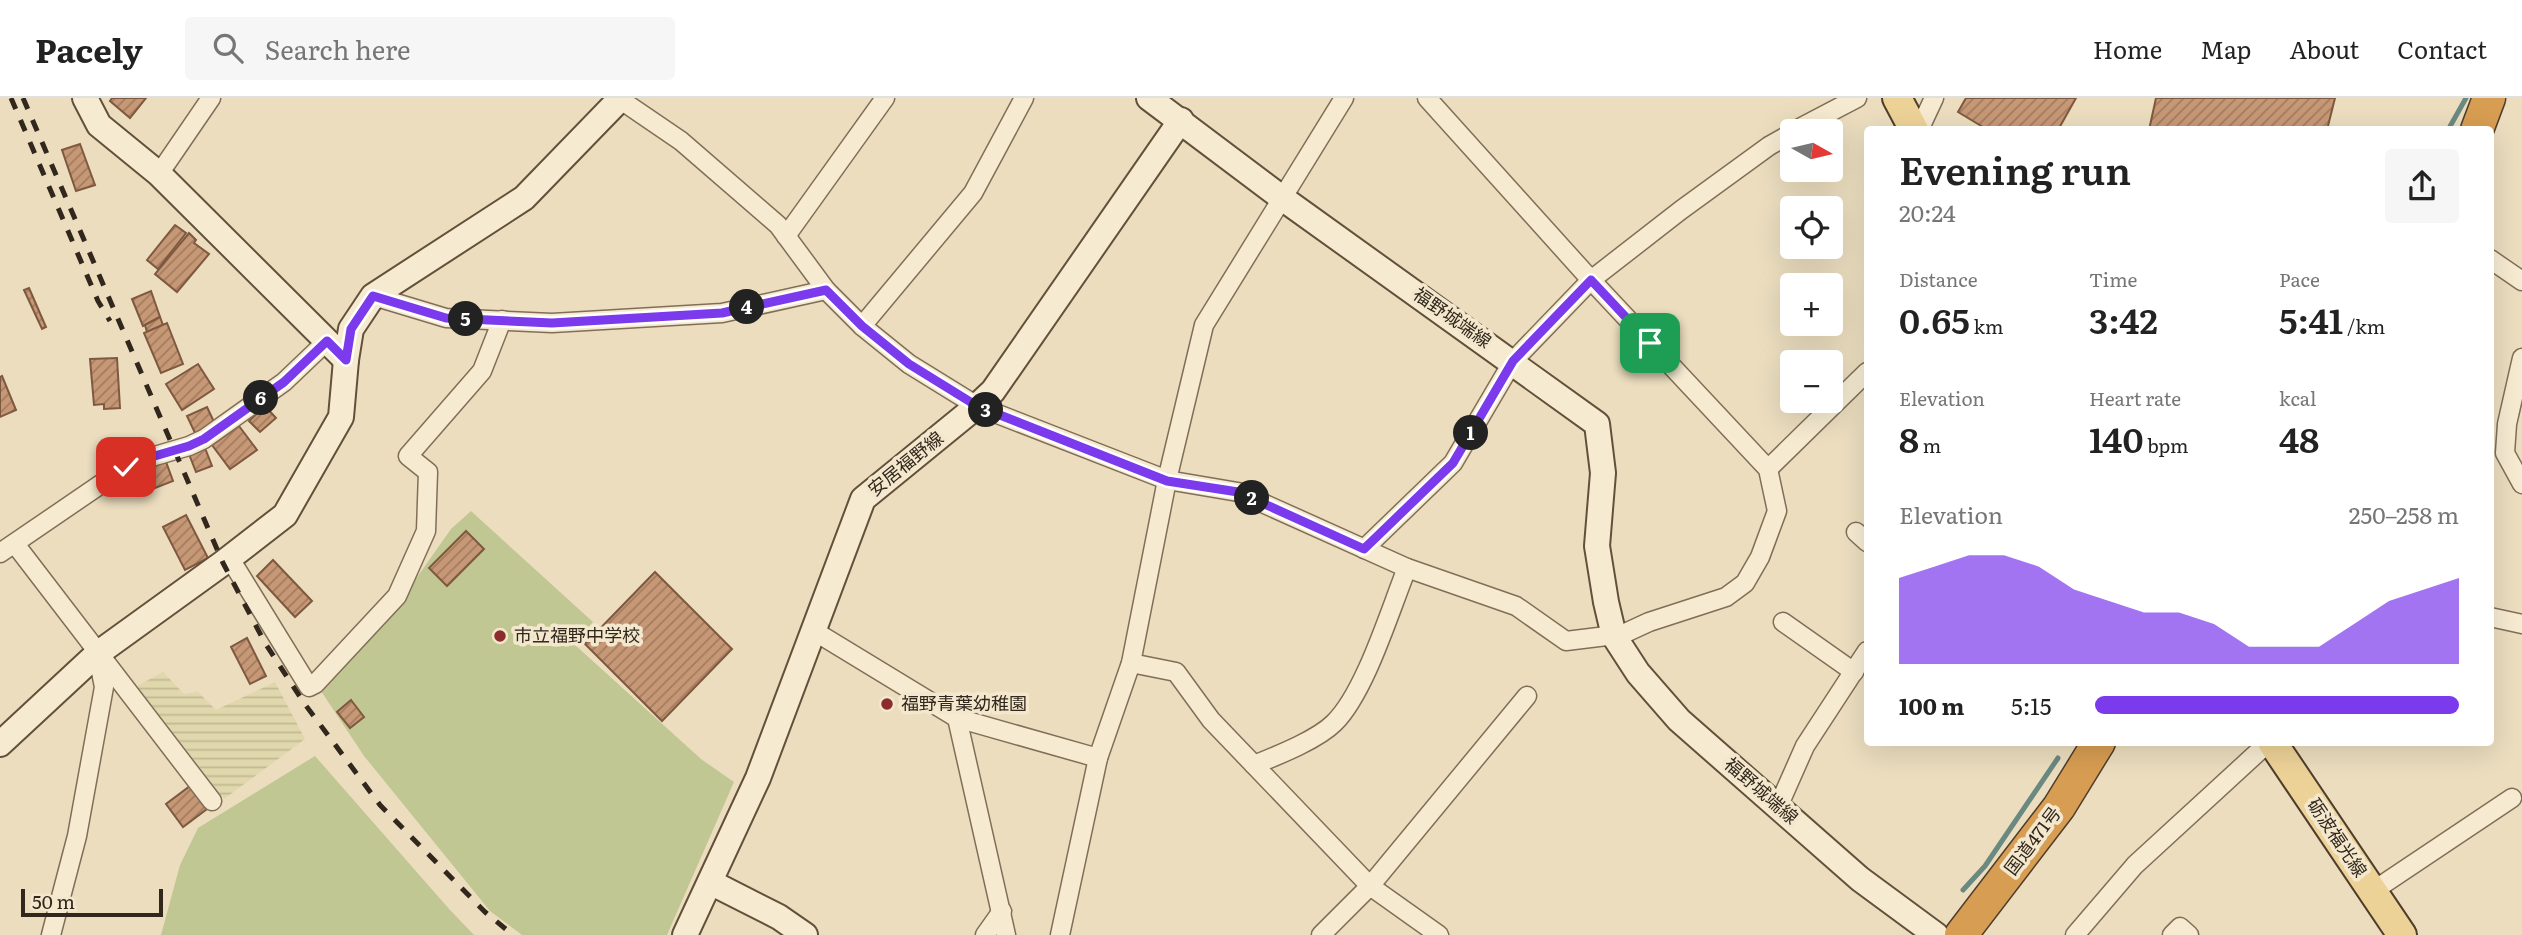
<!DOCTYPE html>
<meta charset="utf-8">
<style>
:root{--surface:#fff;--page:#f6f6f6;--text:#222;--muted:#767676;--line:#e0e0e0;--accent:#7c3aed}
body{margin:0;font-family:Literata,"Noto Sans JP",serif;background:var(--page);color:var(--text);height:100vh;display:flex;flex-direction:column;font-size:26px;white-space:nowrap}
*{box-sizing:border-box;margin:0}
p{font-size:23px;color:var(--muted)}
.icon{flex:none;width:38px;height:38px;fill:none;stroke:currentColor;stroke-width:2;stroke-linecap:round;stroke-linejoin:round}
.map{position:relative;flex:1;overflow:hidden}
.drawer{position:absolute;left:1864px;top:28px;width:630px;height:620px;display:flex;flex-direction:column;background:var(--surface);border-radius:7px;box-shadow:0 7px 28px #0002}
.drawer>*{flex:none}
.needle{width:46px;rotate:98deg}
.buttons{position:absolute;left:1780px;top:21px;display:grid;gap:14px}
.buttons a{display:grid;place-items:center;width:63px;height:63px;border-radius:7px;background:var(--surface);box-shadow:0 7px 28px #0002;font-size:35px}
.scale{position:absolute;left:21px;bottom:18px;width:142px;box-sizing:border-box;padding-left:7px;border:4px solid #32271c;border-top:0;font-size:19px;line-height:24px;white-space:nowrap;color:#32271c;-webkit-text-stroke:5px #f3e8cd;paint-order:stroke}
.pin{position:absolute;display:grid;place-items:center;width:60px;height:60px;color:#fff;margin:-30px;border-radius:14px;box-shadow:0 4px 10px #0006}
.km{position:absolute;width:35px;height:35px;margin:-18px;border-radius:50%;background:#222;color:#fff;font-size:19px;line-height:35px;text-align:center}
.round{display:grid;place-items:center;flex:none;width:74px;height:74px;border-radius:7px;background:var(--page)}
.headline{display:flex;align-items:center;justify-content:space-between;height:119px;padding:0 35px}
h1{font-size:38px;font-weight:600;line-height:52px}
.metrics{display:grid;grid-template-columns:repeat(3,1fr);gap:10px;height:119px;padding:7px 35px}
.metrics div{display:grid;align-content:center}
.metrics b{font-size:35px;font-weight:600}
.metrics small{font-size:19px;font-weight:400}
.metrics p{font-size:19px}
.chart{height:196px;padding:14px 35px}
.chart p{display:flex;justify-content:space-between}
.chart svg{width:100%;height:126px;margin-top:7px;fill:var(--accent);opacity:.7}
ul{padding:0 35px;list-style:none;font-size:23px}
li{display:grid;grid-template-columns:112px 84px 1fr;align-items:center;height:52px}
li i{height:18px;border-radius:9px;background:var(--accent)}
header{display:flex;align-items:center;gap:42px;box-sizing:border-box;height:98px;padding:0 35px;background:var(--surface);border-bottom:2px solid var(--line)}
header strong{font-size:33px}
nav{display:flex;gap:38px;margin-inline-start:auto;font-size:24px}
.search{width:490px;height:63px;background:var(--page);display:flex;align-items:center;gap:18px;box-sizing:border-box;padding:0 24px;border-radius:7px;color:var(--muted);font-size:26px}
.map>svg:first-child{display:block}
.farmland{fill:url(#farmland-rules)}
.garden{fill:#c1c793}
.lines{fill:none;stroke-linecap:round;stroke-linejoin:round}
.stream{stroke:#6a8981;stroke-width:5}
.building{fill:url(#building-hatch);stroke:#7f593f;stroke-width:2}
.street-casing{stroke:#826e58;stroke-width:21}
.secondary-casing{stroke:#63503b;stroke-width:28}
.primary-casing{stroke:#4f3d2c;stroke-width:32}
.highway-casing{stroke:#4f3d2c;stroke-width:35}
.street{stroke:#f6ebd1;stroke-width:18}
.secondary{stroke:#f6ebd1;stroke-width:24}
.primary{stroke:#edd297;stroke-width:28}
.highway{stroke:#d79d52;stroke-width:32}
.rail{stroke:#32271c;stroke-width:5;stroke-dasharray:12 12;stroke-linecap:butt}
.route-casing{stroke:#fff;stroke-width:14}
.route{stroke:#7c3aed;stroke-width:9}
.poi-dot{fill:#8d2c2c;stroke:#f3e8cd;stroke-width:2.5}
.labels{text-anchor:middle;stroke-width:7;stroke-linejoin:round;paint-order:stroke}
.street-label{font-size:18px;fill:#32271c;stroke:#f3e8cd}
.poi-label{font-size:18px;fill:#32271c;stroke:#f3e8cd;text-anchor:start}
</style>
<header>
<strong>Pacely</strong>
<div class="search"><svg class="icon" aria-label="search" viewBox="0 0 24 24"><circle cx="10" cy="10" r="6"/><path d="M15 15l6 6"/></svg>Search here</div>
<nav><a>Home</a><a>Map</a><a>About</a><a>Contact</a></nav>
</header>
<div class="map">
<svg width="2522" height="837" viewBox="0 0 2522 837">
<defs>
<pattern id="farmland-rules" width="6" height="5" patternUnits="userSpaceOnUse" patternTransform="scale(1.75)"><rect width="6" height="5" fill="#e0d7ac"/><path d="M0 2.5h6" fill="none" stroke="#c1b993"/></pattern>
<pattern id="building-hatch" width="6" height="6" patternUnits="userSpaceOnUse" patternTransform="scale(1.75)"><rect width="6" height="6" fill="#c79876"/><path d="M-1 1l2-2M0 6l6-6M5 7l2-2" fill="none" stroke="#a27c60"/></pattern>
</defs>
<rect width="100%" height="100%" fill="#ebddbe"/>
<polygon class="farmland" points="163,574 184,596 198,594 216,612 275,584 305,641 224,701 137,588"/>
<g class="garden">
<polygon points="471,413 593,524 574,546 701,661 734,684 667,837 522,837 490,813 364,658 321,593 408,492 451,431"/>
<polygon points="315,658 450,812 474,837 161,837 180,767 198,730"/>
</g>
<g class="lines">
<g class="stream">
<polyline points="2448,32 2466,0"/>
<polyline points="1963,792 1985,768 2058,660"/>
</g>
</g>
<g class="building">
<polygon points="112,0 146,0 130,20 110,3"/>
<polygon points="1966,0 2076,0 2058,32 1988,32 1958,14"/>
<polygon points="2156,0 2335,0 2327,32 2149,32"/>
<polygon points="80,46 95,87 76,93 62,52"/>
<polygon points="175,127 186,135 158,171 147,162"/>
<polygon points="189,135 196,142 194,145 209,156 177,194 155,176"/>
<polygon points="29,190 46,229 42,231 24,192"/>
<polygon points="151,193 160,219 143,228 132,201"/>
<polygon points="160,219 163,227 147,234 145,227"/>
<polygon points="167,225 183,266 161,275 144,235"/>
<polygon points="117,260 120,310 104,311 104,306 94,307 90,261"/>
<polygon points="198,266 214,291 182,312 166,286"/>
<polygon points="2,278 16,312 0,319 0,279"/>
<polygon points="265,308 276,320 260,334 249,323"/>
<polygon points="207,309 215,326 195,335 187,318"/>
<polygon points="239,328 257,352 230,371 212,347"/>
<polygon points="205,350 212,368 196,374 189,356"/>
<polygon points="165,361 173,383 145,394 136,371"/>
<polygon points="186,417 208,460 185,472 163,429"/>
<polygon points="466,433 484,451 447,488 429,470"/>
<polygon points="273,462 312,503 295,519 257,478"/>
<polygon points="655,474 732,551 662,623 585,546"/>
<polygon points="247,540 266,578 250,586 231,549"/>
<polygon points="351,602 364,619 350,630 337,614"/>
<polygon points="190,688 207,711 183,729 166,706"/>
</g>
<g class="lines">
<g class="street-casing">
<g id="street">
<polyline points="618,0 681,43 778,127 826,192 862,228 909,266 977,308 1167,382 1238,394 1407,470 1516,508 1566,543 1623,536 1649,524 1726,499 1745,485 1760,459 1777,413 1768,371 1591,182 1427,0"/>
<polyline points="1919,32 1934,0"/>
<polyline points="1794,33 1857,0"/>
<polyline points="159,76 211,0"/>
<polyline points="786,138 885,0"/>
<polyline points="2490,161 2522,183"/>
<polyline points="373,198 446,220 552,225 722,215 826,192"/>
<polyline points="862,228 973,95 1024,0"/>
<polyline points="2522,260 2507,326 2505,355 2522,386"/>
<polyline points="1768,371 1867,274"/>
<polyline points="1856,434 1867,444"/>
<polyline points="15,446 212,703"/>
<polyline points="1364,451 1453,365 1513,263 1591,182 1681,112 1769,48 1792,35"/>
<polyline points="0,455 126,369 141,362 189,348 204,341 284,284 327,243"/>
<polyline points="229,459 309,589 315,586 397,498 426,433 428,374 408,358 482,273 502,222"/>
<polyline points="2490,519 2522,526"/>
<polyline points="1783,524 1854,574"/>
<polyline points="814,533 957,620 1098,660"/>
<polyline points="1131,565 1176,574 1211,622 1370,788 1439,837"/>
<polyline points="957,620 1006,837"/>
<path d="M 1254,667 C 1276,658 1317,642 1334,625 C 1365,595 1390,512 1407,470"/>
<polyline points="1778,709 1805,648 1867,553"/>
<polyline points="2373,793 2512,700"/>
<polyline points="51,837 77,738 104,589 98,559"/>
<polyline points="985,837 1002,813"/>
<polyline points="1060,837 1098,660 1131,565 1167,382 1204,227 1344,0"/>
<polyline points="1321,837 1370,788 1527,598"/>
<polyline points="2075,837 2135,767 2269,644"/>
<polyline points="2172,837 2180,829 2189,837"/>
</g>
</g>
<g class="secondary-casing">
<g id="secondary">
<polyline points="85,0 99,27 159,76 346,262"/>
<polyline points="1149,0 1282,100 1597,326 1603,375 1597,448 1606,504 1614,538 1638,575 1679,622 1860,781 1936,837"/>
<polyline points="0,646 97,556 223,465 285,417 341,319 346,262 351,231 373,198 524,100 621,0"/>
<polyline points="710,784 779,819 805,837"/>
<polyline points="685,837 758,680 863,401 977,308 993,293 1181,22"/>
</g>
</g>
<g class="primary-casing">
<g id="primary">
<polyline points="1897,0 1914,32"/>
<polyline points="2272,644 2402,837"/>
</g>
</g>
<g class="highway-casing">
<g id="highway">
<polyline points="2477,32 2489,0"/>
<polyline points="1961,837 2059,709 2099,644"/>
</g>
</g>
<use href="#street" class="street"/>
<use href="#secondary" class="secondary"/>
<use href="#primary" class="primary"/>
<use href="#highway" class="highway"/>
<g class="rail">
<polyline points="11,0 98,203 110,223"/>
<polyline points="23,0 223,465 265,545 304,605 380,707 485,814 513,837"/>
</g>
</g>
<g class="lines">
<g class="route-casing">
<polyline id="route" points="126,369 141,362 189,348 204,341 284,284 327,243 346,262 351,231 373,198 446,220 552,225 722,215 826,192 862,228 909,266 977,308 1167,383 1238,394 1364,451 1453,365 1513,263 1591,182 1650,245"/>
</g>
<use href="#route" class="route"/>
</g>
<g class="poi-dot">
<circle cx="500" cy="538" r="7"/>
<circle cx="887" cy="606" r="7"/>
</g>
<g class="labels">
<g class="street-label">
<text transform="translate(1452 220) rotate(35)" y="6">福野城端線</text>
<text transform="translate(906 366) rotate(-39)" y="6">安居福野線</text>
<text transform="translate(1761 693) rotate(41)" y="6">福野城端線</text>
<text transform="translate(2337 740) rotate(56)" y="6">砺波福光線</text>
<text transform="translate(2033 743) rotate(-53)" y="6">国道471号</text>
</g>
<g class="poi-label">
<text x="514" y="544">市立福野中学校</text>
<text x="901" y="612">福野青葉幼稚園</text>
</g>
</g>
</svg>
<div class="buttons">
<a><svg class="needle" viewBox="-14 -14 28 28"><path d="M0-13l5 13h-10z" fill="#e53935"/><path d="M0 13l5-13h-10z" fill="#767676"/></svg></a>
<a><svg class="icon" aria-label="locate" viewBox="0 0 24 24"><circle cx="12" cy="12" r="6"/><path d="M12 2v4M12 18v4M2 12h4M18 12h4"/></svg></a>
<a>+</a>
<a>−</a>
</div>
<div class="scale">50 m</div>
<div class="pin" style="left:1650px;top:245px;background:#1e9e55"><svg class="icon" aria-label="arrive" viewBox="0 0 24 24"><path d="M6 21V4h12l-3 4 3 4H6"/></svg></div>
<div class="pin" style="left:126px;top:369px;background:#d93025"><svg class="icon" aria-label="check" viewBox="0 0 24 24"><path d="M5 12l5 5 9-10"/></svg></div>
<b class="km" style="left:1471px;top:335px">1</b>
<b class="km" style="left:1252px;top:400px">2</b>
<b class="km" style="left:986px;top:312px">3</b>
<b class="km" style="left:747px;top:209px">4</b>
<b class="km" style="left:466px;top:221px">5</b>
<b class="km" style="left:261px;top:300px">6</b>
<section class="drawer">
<div class="headline"><div><h1>Evening run</h1><p>20:24</p></div><a class="round"><svg class="icon" aria-label="share" viewBox="0 0 24 24"><path d="M12 15V3M7 8l5-5 5 5M5 13v7h14v-7"/></svg></a></div>
<div class="metrics">
<div><p>Distance</p><b>0.65<small> km</small></b></div>
<div><p>Time</p><b>3:42</b></div>
<div><p>Pace</p><b>5:41<small> /km</small></b></div>
</div>
<div class="metrics">
<div><p>Elevation</p><b>8<small> m</small></b></div>
<div><p>Heart rate</p><b>140<small> bpm</small></b></div>
<div><p>kcal</p><b>48</b></div>
</div>
<div class="chart"><p><span>Elevation</span>250–258 m</p>
<svg viewBox="0 0 160 44" preserveAspectRatio="none"><path d="M0 44V14L10 10L20 6L30 6L40 10L50 18L60 22L70 26L80 26L90 30L100 38L110 38L120 38L130 30L140 22L150 18L160 14V44z"/></svg>
</div>
<ul>
<li><b>100 m</b>5:15<i style="width:100%"></i></li>
</ul>
</section>
</div>
